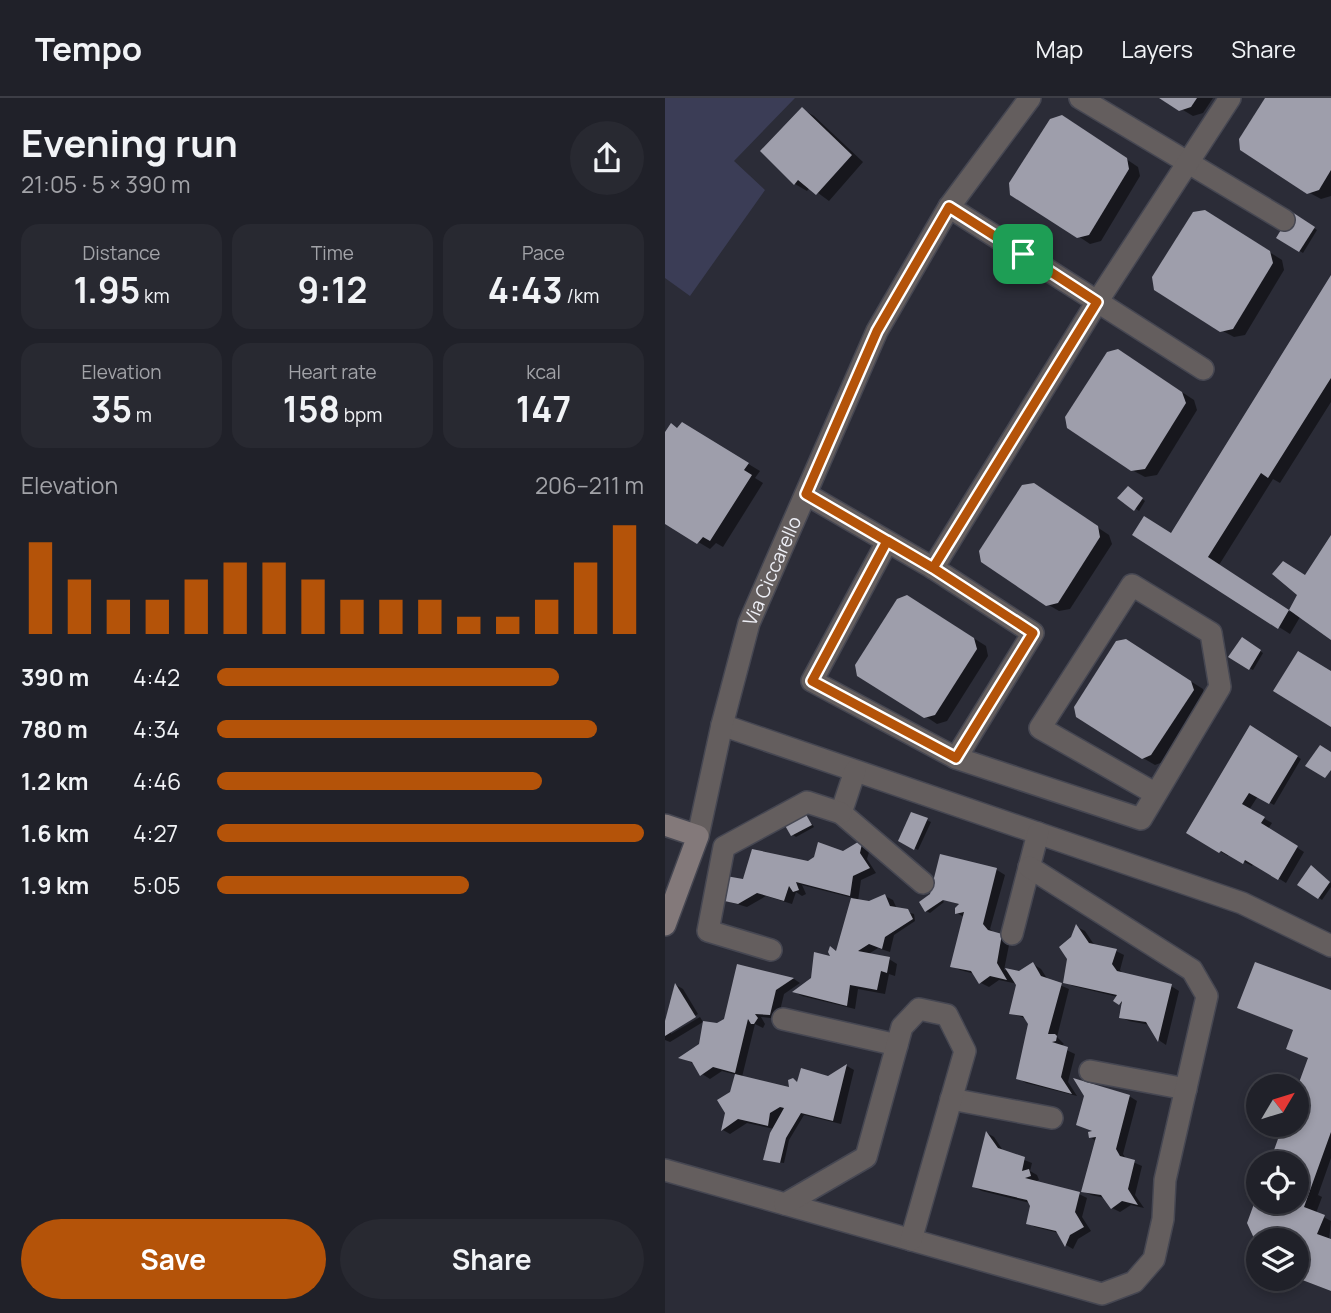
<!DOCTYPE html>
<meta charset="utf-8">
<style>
:root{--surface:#202129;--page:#282931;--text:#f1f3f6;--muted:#a2a3a8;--line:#3d3e46;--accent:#b45309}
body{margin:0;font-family:Manrope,sans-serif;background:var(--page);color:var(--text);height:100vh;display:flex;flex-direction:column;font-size:26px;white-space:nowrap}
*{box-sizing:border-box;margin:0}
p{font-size:23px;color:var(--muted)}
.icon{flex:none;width:38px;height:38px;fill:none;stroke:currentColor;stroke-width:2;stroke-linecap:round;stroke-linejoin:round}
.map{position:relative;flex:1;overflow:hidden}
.panel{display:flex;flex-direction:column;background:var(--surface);width:665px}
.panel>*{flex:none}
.needle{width:46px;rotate:52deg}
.tools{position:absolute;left:581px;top:976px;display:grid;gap:14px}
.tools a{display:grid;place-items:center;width:63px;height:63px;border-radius:50%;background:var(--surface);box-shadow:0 4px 10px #0003,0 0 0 2px var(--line);font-size:35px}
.pin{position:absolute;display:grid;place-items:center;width:60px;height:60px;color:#fff;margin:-30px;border-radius:14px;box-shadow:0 4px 10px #0006}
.round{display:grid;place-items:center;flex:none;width:74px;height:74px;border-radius:37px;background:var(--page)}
.head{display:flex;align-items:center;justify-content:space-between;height:119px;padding:0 21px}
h1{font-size:38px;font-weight:700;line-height:52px}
.stats{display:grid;grid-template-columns:repeat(3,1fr);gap:10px;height:119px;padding:7px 21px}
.stats div{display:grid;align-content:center;border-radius:18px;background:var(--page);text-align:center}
.stats b{font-size:35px;font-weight:700}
.stats small{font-size:19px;font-weight:400}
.stats p{font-size:19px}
.chart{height:196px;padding:14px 21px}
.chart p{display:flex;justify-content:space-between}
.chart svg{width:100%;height:126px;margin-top:7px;stroke:var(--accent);stroke-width:6}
.primary-button{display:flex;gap:14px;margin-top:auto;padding:14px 21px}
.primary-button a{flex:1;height:80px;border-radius:42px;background:var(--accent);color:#fff;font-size:28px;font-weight:700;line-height:80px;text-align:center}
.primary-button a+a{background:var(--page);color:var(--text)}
ul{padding:0 21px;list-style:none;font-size:23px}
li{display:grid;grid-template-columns:112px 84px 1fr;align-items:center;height:52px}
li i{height:18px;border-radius:9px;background:var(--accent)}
header{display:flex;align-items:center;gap:42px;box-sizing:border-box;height:98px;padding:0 35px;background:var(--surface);border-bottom:2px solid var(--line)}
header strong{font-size:33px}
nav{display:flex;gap:38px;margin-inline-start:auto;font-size:24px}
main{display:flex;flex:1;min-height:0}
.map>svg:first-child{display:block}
.green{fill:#3b3d56}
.shadow{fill:#0007}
.building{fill:#9e9eab}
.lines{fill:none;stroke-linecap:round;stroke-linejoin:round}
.street-casing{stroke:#464752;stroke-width:24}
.secondary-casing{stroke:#464752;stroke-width:24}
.street{stroke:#645e5e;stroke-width:21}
.secondary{stroke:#83797a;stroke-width:21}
.route-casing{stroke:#fff;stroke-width:14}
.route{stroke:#b45309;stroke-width:9}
.labels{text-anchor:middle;stroke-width:7;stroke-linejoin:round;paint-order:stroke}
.street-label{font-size:19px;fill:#eeeff6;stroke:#2b2c37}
</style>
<header>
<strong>Tempo</strong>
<nav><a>Map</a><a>Layers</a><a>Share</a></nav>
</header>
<main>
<section class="panel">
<div class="head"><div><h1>Evening run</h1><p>21:05 · 5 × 390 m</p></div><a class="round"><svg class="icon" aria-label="share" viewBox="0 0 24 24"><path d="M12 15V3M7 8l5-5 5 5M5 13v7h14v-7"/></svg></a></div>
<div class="stats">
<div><p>Distance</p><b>1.95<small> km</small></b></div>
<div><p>Time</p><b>9:12</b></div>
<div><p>Pace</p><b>4:43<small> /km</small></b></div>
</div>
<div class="stats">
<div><p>Elevation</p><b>35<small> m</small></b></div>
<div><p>Heart rate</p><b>158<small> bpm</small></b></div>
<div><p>kcal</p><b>147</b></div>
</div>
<div class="chart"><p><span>Elevation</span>206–211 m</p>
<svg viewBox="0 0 160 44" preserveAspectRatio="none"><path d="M5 44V12M15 44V25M25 44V32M35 44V32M45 44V25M55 44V19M65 44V19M75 44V25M85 44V32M95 44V32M105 44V32M115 44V38M125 44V38M135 44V32M145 44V19M155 44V6"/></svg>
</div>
<ul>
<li><b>390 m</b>4:42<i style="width:80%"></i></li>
<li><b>780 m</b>4:34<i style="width:89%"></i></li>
<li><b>1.2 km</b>4:46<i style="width:76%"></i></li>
<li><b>1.6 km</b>4:27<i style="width:100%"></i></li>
<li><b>1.9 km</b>5:05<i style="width:59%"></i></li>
</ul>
<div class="primary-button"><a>Save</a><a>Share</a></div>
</section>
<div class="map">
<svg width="666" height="1215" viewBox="0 0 666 1215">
<rect width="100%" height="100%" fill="#2b2c37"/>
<polygon class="green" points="0,0 130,0 69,63 100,92 25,198 0,180"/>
<g class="shadow">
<polygon points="498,0 548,0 538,15 528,18"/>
<polygon points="602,0 666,0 666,98 656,101 643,94"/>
<polygon points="137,11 149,18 198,64 164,103 145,89 142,93 130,86"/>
<polygon points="409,26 473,69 475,78 436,143 425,146 413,138"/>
<polygon points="628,117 652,132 638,155 614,140"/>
<polygon points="552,121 617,162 619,172 580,237 569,239 556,232"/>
<polygon points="666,182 666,304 615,385 608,381 554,467 625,514 635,496 646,483 666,440 666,539 635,519 625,536 614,529 507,437"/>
<polygon points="465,260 529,302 532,312 492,377 480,379 467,372"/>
<polygon points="17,326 95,373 90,380 98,385 58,449 51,445 45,451 0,424 0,337 13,331"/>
<polygon points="467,393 480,403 474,413 455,400"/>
<polygon points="381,395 444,437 447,446 405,511 394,513 382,506"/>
<polygon points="255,506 321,548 323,558 282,623 272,626 260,618"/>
<polygon points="577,541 598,555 588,572 565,559"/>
<polygon points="473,550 538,591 540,599 498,664 490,667 478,660"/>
<polygon points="610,644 636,661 609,707 593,698 584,712 607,725 603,731 639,754 621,785 589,765 587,768 564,756 563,758 524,735"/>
<polygon points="139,715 149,729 131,739 128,737"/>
<polygon points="247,716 266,724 253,752 235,742"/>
<polygon points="198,743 206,747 202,761 211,775 196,782 193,803 204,805 220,798 228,802 232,811 249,816 250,823 229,837 225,854 213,850 202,857 224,861 232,866 230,878 224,876 220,896 193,891 190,911 137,898 130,894 147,881 173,855 188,800 137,787 141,796 137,798 131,794 127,806 101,798 82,809 61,803 78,783 179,755"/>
<polygon points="276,758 332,772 340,777 325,831 329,835 345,842 339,872 354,875 368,866 376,871 383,882 404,891 392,939 399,946 395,949 410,956 403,984 412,998 361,985 353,980 364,925 362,921 346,915 353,886 334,882 324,889 316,885 310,876 295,872 287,868 299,819 292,815 295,807 274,799 279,804 265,815 261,813"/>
<polygon points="649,772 666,785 666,789 657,802 634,786"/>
<polygon points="412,829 420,833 430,848 451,853 459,857 455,872 458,876 506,888 514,893 501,947 495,943 485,927 464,923 456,919 458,907 450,902 453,899 408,888 400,884 408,840"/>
<polygon points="73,868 129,881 135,885 119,896 113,921 96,919 100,926 98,930 90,926 77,979 127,991 134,986 163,980 182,968 189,972 176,1026 139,1017 124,1042 119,1065 104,1063 109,1031 82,1025 65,1036 58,1032 72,977 57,973 45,981 37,976 30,966 16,960 35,947 53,927 60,922"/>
<polygon points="11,887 18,891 33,916 6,932 6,936 35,919 38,924 5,944 0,942 0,930"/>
<polygon points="666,894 666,1060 653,1097 657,1099 651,1115 666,1123 664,1142 666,1193 632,1180 632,1143 593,1143 593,1145 583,1125 593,1099 593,1104 632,1104 632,995 644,961 623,950 630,933 574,910"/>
<polygon points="464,998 472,1003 458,1056 461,1061 477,1068 470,1097 479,1110 466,1107 455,1114 447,1110 440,1100 426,1097 418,1093 431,1043 425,1039 429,1034 413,1027"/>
<polygon points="322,1035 329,1039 339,1054 367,1065 365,1073 372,1077 374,1082 369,1084 414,1096 422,1100 417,1119 426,1133 413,1141 408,1151 401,1147 394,1135 370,1129 363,1125 367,1107 365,1105 317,1093 309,1089"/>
</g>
<g class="building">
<polygon points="494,0 532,0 526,9 514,13"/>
<polygon points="600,0 666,0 666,72 654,92 642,96 575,52 574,41"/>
<polygon points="137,9 187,57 151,97 133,82 129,87 95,53"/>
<polygon points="397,17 462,60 464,71 424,137 412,140 345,97 344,85 385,21"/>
<polygon points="540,112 605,153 608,165 568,231 555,234 489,192 487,179 528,114"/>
<polygon points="627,114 650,129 634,154 611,140"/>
<polygon points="666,177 666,280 603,380 596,375 543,459 624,512 632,497 607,476 618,463 640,477 666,437 666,542 624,512 613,531 467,437 479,418 506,435"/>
<polygon points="453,251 517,294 521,305 480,371 466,373 402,330 400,319 442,254"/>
<polygon points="17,324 84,365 79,372 87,377 45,443 38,439 32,446 0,426 0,334 6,325 12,330"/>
<polygon points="369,385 433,428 435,439 393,505 381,508 316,464 314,453 357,387"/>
<polygon points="463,388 478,400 469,413 452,400"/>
<polygon points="242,497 309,540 312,551 270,617 259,620 192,578 190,567 232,501"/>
<polygon points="577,539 596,552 584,572 563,559"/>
<polygon points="461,541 526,583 529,592 486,657 477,661 411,619 409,609 451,543"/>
<polygon points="633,553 666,573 666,629 608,593"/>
<polygon points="585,627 633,658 604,706 584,695 577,706 600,719 596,725 633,748 613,782 580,762 578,766 556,753 554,755 521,735"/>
<polygon points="655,647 666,654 666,672 660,680 640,668"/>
<polygon points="139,713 147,727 126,738 118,724"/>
<polygon points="246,714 263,720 249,752 233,743"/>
<polygon points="198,741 195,755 205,770 188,778 185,798 131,784 134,792 128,794 124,788 119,803 92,795 73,806 55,802 61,778 78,781 87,751 143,763 149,759 153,744 178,753"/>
<polygon points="275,756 332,770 318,826 323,832 337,836 332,865 342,882 325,878 314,886 306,873 285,869 299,814 290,816 290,810 294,806 278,802 260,814 254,804 265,796"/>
<polygon points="646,767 665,784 653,801 632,787"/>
<polygon points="220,796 225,808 243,811 248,821 220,839 217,851 204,846 193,853 225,859 222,875 216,873 212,892 185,887 182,908 127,894 146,880 149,854 165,858 163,854 165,848 171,853 186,800 204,803"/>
<polygon points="411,826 424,845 452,851 447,866 452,873 507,886 493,944 481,924 454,920 457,903 454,907 448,903 452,897 398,885 402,861 394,849 406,839"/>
<polygon points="368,864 376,878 397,885 383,936 390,936 392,938 391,943 387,944 403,949 396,979 407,996 351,981 363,926 358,918 344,916 351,887 340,870 354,873"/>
<polygon points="590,864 666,892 666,1034 639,1109 660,1117 652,1136 666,1141 666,1193 632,1180 632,1143 593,1143 593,1149 582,1125 593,1095 593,1104 632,1104 632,1066 604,1066 618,1027 632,1027 632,990 643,960 621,951 628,932 572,910"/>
<polygon points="72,866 129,880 111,892 105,917 90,916 93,920 89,926 86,926 83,921 70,975 48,969 35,978 27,964 13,960 34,946 38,923 52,925 59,921"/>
<polygon points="10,885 31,919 0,938 0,923"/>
<polygon points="182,966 168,1023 136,1015 121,1040 115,1065 98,1062 105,1035 119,1010 115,1009 105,1015 103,1028 73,1021 56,1033 60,1015 52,1002 65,994 70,976 124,989 123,982 128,980 132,984 136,970 163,978"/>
<polygon points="408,980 465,997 451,1051 455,1058 470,1062 463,1091 473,1107 457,1103 446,1111 436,1097 416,1094 431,1039 424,1040 423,1034 427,1033 411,1027 419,998"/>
<polygon points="321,1033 333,1050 360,1059 357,1073 364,1071 366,1078 360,1080 415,1094 410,1114 419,1129 405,1137 400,1149 391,1133 361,1126 365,1108 362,1102 307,1089"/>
</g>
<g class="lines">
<g class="street-casing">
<g id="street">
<polyline points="415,0 619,122"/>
<polyline points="284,109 538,271"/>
<polyline points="141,396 268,470 368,535 291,660 147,583 222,444"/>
<polyline points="268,470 432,204 565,0"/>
<polyline points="57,627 577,805 666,848"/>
<polyline points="291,660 476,721 555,589 546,535 467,487 375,630 491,696"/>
<polyline points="190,673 176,715 258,785"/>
<path id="s1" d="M 33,738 L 57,627 L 84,525 L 212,233 L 284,109 L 365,0"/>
<polyline points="347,836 373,735"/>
<polyline points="106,852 43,833 59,749 142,704 176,715"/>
<polyline points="118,921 232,947"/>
<polyline points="425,973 521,991"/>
<polyline points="286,1001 387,1020"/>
<polyline points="0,1072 437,1196 469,1184 489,1161 498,1121 500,1082 542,898 527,872 364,769"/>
<polyline points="120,1106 201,1059 237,929 254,911 282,917 300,953 246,1142"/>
</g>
</g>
<g class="secondary-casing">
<polyline id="secondary" points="0,727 33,738 0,827"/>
</g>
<use href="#street" class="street"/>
<use href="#secondary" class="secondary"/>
</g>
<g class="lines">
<g class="route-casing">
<polyline id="route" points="358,156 284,109 212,233 141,396 268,470 368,535 291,660 147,583 222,443 268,470 432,204 358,156"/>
</g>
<use href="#route" class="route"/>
</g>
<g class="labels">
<g class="street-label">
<text dy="7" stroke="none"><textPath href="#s1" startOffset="276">Via Ciccarello</textPath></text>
</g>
</g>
</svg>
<div class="tools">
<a><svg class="needle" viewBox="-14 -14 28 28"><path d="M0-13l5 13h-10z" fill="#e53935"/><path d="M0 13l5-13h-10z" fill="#a2a3a8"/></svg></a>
<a><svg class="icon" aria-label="locate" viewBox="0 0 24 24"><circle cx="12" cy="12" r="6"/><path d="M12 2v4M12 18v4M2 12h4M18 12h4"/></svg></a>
<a><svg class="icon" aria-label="layers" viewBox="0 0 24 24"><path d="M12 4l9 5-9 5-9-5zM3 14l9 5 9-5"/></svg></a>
</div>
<div class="pin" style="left:358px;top:156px;background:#1e9e55"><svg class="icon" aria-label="arrive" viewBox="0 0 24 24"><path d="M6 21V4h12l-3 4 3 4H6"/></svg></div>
</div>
</main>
